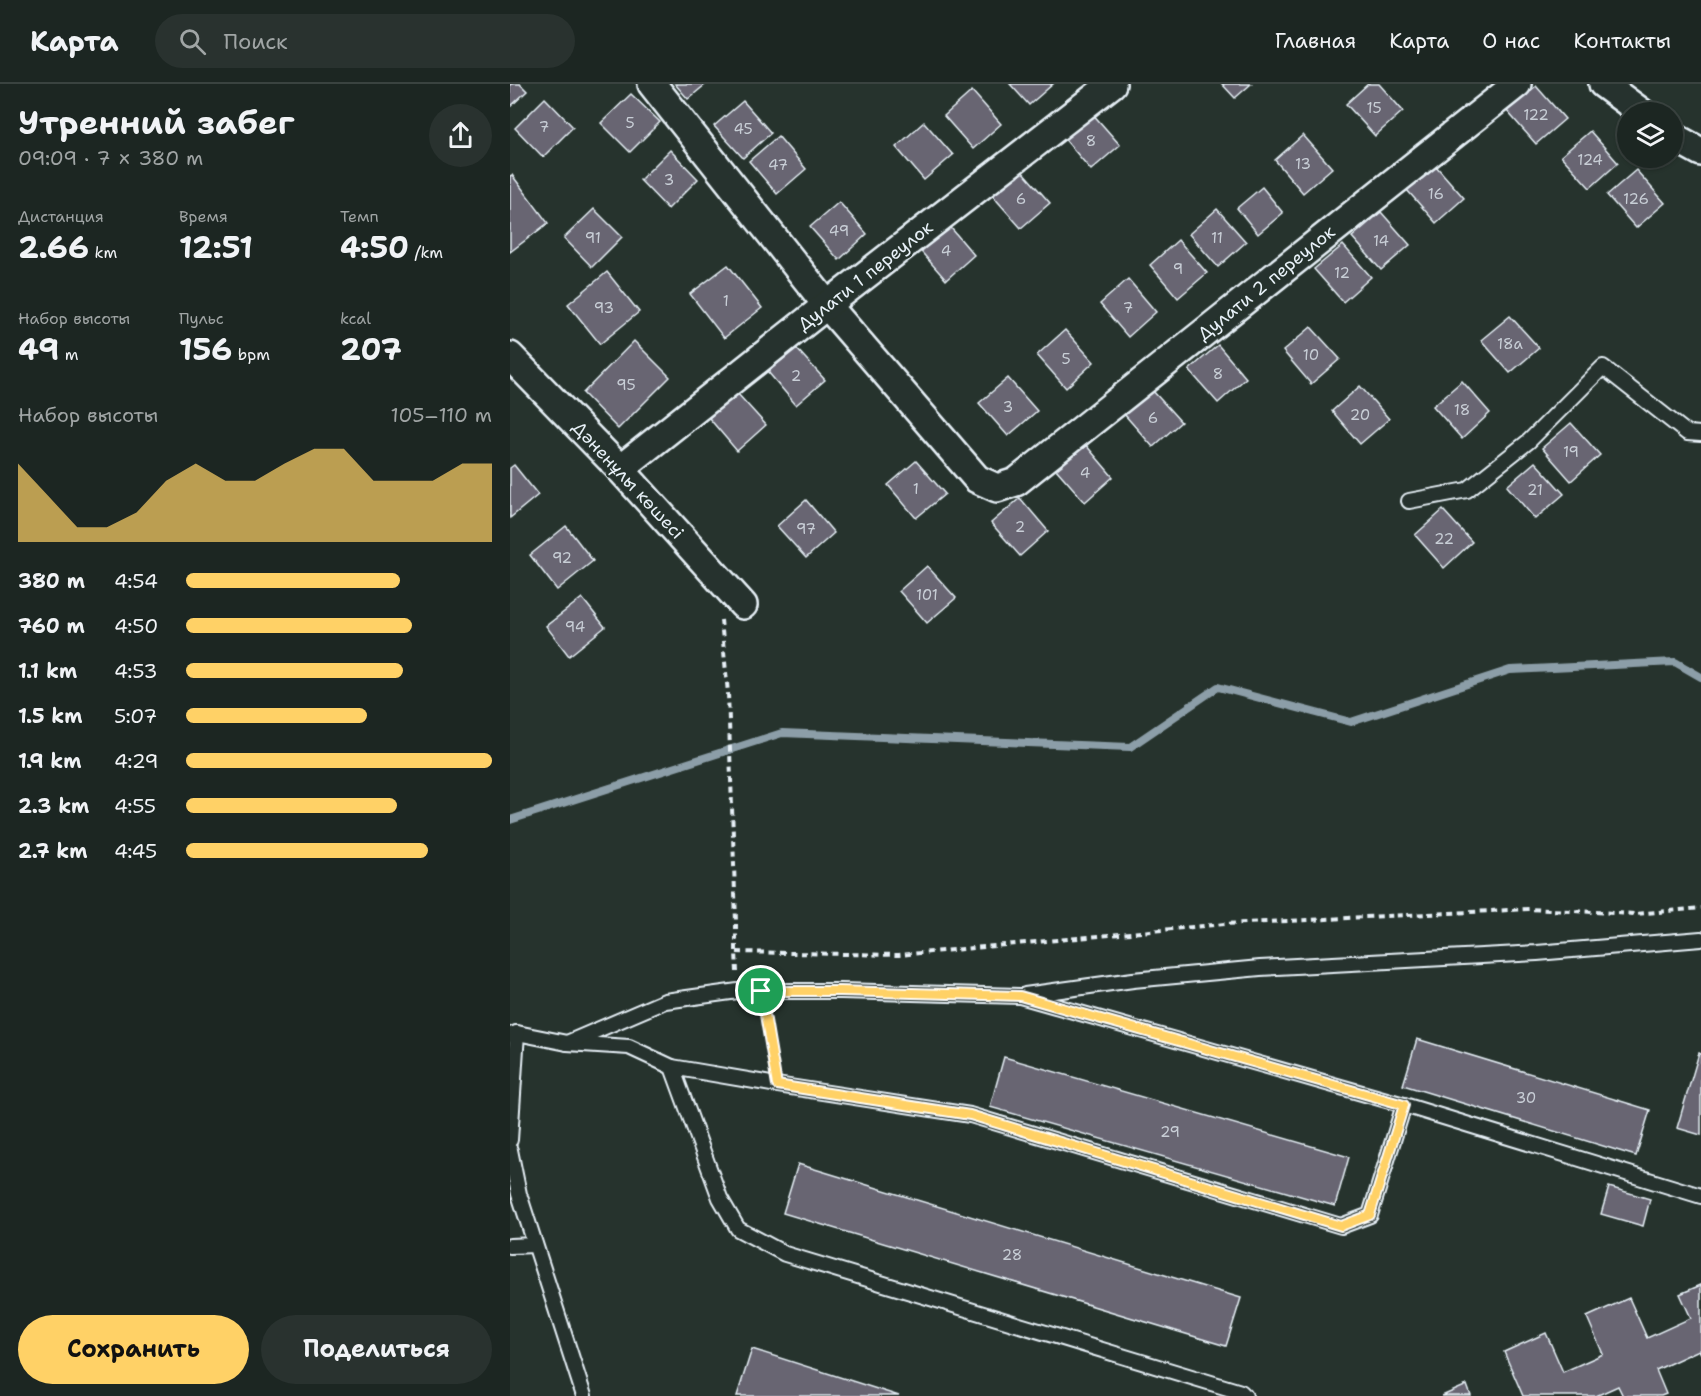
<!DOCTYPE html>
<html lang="ru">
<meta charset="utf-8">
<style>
:root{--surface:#1c2622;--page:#29322f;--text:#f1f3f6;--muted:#a0a5a5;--line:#3a4340;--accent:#ffd166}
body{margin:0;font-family:"Shantell Sans",sans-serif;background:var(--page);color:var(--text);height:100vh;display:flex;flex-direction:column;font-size:22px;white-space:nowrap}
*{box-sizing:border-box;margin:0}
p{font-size:20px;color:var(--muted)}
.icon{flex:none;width:33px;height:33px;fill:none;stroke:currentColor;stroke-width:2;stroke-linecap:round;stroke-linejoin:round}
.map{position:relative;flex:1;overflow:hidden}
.panel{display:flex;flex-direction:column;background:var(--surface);width:510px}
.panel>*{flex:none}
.fabs{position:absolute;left:1107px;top:18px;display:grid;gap:12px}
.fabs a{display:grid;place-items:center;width:66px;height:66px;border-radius:50%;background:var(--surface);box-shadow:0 2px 4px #0004,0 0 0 2px var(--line);font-size:30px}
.pin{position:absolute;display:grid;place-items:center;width:51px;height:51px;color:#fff;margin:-26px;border:3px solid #fff;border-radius:50%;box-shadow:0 2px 6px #0007}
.round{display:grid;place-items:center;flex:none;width:63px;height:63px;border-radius:32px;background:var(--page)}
.head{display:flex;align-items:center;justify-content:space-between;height:102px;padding:0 18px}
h1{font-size:33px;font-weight:700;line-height:45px}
.figures{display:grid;grid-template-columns:repeat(3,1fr);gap:9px;height:102px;padding:6px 18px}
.figures div{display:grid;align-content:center}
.figures b{font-size:30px;font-weight:700}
.figures small{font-size:16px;font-weight:400}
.figures p{font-size:16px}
.chart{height:168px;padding:12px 18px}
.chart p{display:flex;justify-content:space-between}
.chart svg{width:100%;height:108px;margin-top:6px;fill:var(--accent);opacity:.7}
.action{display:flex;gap:12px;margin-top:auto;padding:12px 18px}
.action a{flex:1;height:69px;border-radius:36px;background:var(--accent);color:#111;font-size:24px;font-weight:700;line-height:69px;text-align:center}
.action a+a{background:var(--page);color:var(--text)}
ul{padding:0 18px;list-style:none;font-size:20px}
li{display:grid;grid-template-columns:96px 72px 1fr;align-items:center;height:45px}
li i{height:15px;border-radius:8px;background:var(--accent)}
header{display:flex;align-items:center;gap:36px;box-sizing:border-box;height:84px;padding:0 30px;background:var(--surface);border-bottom:2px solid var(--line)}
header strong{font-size:28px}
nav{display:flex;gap:33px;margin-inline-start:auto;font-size:21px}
.search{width:420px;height:54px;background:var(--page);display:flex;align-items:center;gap:15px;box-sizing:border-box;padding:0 21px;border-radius:33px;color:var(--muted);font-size:22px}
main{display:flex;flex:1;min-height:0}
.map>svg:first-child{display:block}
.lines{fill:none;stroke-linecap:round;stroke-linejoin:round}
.stream{stroke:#8c9ea8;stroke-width:8}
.building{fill:#676572;stroke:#e8f1f8;stroke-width:1.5}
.lane-casing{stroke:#e8f1f8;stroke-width:18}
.street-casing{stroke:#e8f1f8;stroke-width:32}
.path{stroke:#e8f1f8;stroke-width:4;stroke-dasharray:6 4.5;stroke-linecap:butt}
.lane{stroke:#26332d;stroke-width:14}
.street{stroke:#26332d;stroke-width:27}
.route-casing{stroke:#fff;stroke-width:12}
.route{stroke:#ffd166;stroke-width:8}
.labels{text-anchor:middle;stroke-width:4.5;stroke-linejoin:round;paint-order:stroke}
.number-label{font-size:15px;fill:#c8ced6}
.street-label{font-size:18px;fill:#e8f1f8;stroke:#26332d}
</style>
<header>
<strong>Карта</strong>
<div class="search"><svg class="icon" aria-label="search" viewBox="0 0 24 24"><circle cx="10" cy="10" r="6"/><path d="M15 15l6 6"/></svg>Поиск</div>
<nav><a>Главная</a><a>Карта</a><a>О нас</a><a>Контакты</a></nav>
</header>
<main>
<section class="panel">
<div class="head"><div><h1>Утренний забег</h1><p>09:09 · 7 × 380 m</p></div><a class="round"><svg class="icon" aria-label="share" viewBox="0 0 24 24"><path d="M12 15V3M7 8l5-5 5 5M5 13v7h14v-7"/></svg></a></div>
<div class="figures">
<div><p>Дистанция</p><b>2.66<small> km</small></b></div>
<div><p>Время</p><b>12:51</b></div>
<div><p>Темп</p><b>4:50<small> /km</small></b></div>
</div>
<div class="figures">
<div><p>Набор высоты</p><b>49<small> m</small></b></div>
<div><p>Пульс</p><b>156<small> bpm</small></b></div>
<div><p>kcal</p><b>207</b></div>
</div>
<div class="chart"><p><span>Набор высоты</span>105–110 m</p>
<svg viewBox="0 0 160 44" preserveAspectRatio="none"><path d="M0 44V12L10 25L20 38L30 38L40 32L50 19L60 12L70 19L80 19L90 12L100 6L110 6L120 19L130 19L140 19L150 12L160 12V44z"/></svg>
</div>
<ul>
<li><b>380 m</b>4:54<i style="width:70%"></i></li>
<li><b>760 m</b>4:50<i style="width:74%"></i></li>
<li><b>1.1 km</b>4:53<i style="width:71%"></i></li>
<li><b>1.5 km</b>5:07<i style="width:59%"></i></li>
<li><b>1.9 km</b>4:29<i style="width:100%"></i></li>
<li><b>2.3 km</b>4:55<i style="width:69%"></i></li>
<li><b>2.7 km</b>4:45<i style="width:79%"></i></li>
</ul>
<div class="action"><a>Сохранить</a><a>Поделиться</a></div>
</section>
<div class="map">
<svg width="1191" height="1312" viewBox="0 0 1191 1312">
<rect width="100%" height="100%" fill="#26332d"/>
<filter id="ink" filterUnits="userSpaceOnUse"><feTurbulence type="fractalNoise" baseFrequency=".0167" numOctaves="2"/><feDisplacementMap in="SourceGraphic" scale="12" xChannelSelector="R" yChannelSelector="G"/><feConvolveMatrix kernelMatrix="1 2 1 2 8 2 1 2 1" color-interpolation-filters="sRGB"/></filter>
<g filter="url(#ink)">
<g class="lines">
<polyline class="stream" points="0,736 272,649 620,663 708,603 841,638 1000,586 1165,578 1191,593"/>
</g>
<g class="building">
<polygon points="0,0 10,0 17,7 0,23"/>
<polygon points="165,0 196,0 178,15"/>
<polygon points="500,0 543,0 519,21"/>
<polygon points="712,0 741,0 725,14"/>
<polygon points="858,0 869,0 893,27 865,52 836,20"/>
<polygon points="1026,2 1055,35 1026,60 997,27"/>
<polygon points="462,7 491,40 463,65 434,32"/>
<polygon points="121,10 150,38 120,68 91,39"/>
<polygon points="35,14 63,43 33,73 5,44"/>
<polygon points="233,17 261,49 233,74 204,42"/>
<polygon points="581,28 610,61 581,86 553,53"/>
<polygon points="414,38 443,71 414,96 386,63"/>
<polygon points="1080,47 1108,79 1080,104 1051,72"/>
<polygon points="793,51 822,84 793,109 765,76"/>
<polygon points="268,52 296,85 267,110 239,77"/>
<polygon points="160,66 188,95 158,125 130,96"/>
<polygon points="925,81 954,114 926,139 897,106"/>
<polygon points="511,86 540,119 511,144 482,111"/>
<polygon points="1126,86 1155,119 1126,144 1097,111"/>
<polygon points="2,91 38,139 0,168 0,92"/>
<polygon points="752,103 773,129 748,150 727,124"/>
<polygon points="329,118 357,150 329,176 300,143"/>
<polygon points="84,125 112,153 82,183 54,154"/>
<polygon points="707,125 736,158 708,183 679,150"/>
<polygon points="871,128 900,161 871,186 842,153"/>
<polygon points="436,138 464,171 436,196 407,163"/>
<polygon points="668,156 697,189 668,214 640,181"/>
<polygon points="833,161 861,193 833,218 804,185"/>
<polygon points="218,181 252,224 214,254 180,210"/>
<polygon points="97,188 129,228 90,260 58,220"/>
<polygon points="618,195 646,228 618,253 590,220"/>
<polygon points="1000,232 1029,264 1000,289 971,256"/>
<polygon points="801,243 830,275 801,300 773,267"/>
<polygon points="555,246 584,278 556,304 527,271"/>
<polygon points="124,257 160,293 108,345 73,309"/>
<polygon points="708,261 736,294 708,319 679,286"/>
<polygon points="286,264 315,296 286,321 258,288"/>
<polygon points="498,294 527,327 498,352 469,319"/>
<polygon points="952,297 980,329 952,355 923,322"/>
<polygon points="850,302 879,335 850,360 822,327"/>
<polygon points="642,306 671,338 643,363 614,330"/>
<polygon points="227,309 256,341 227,367 199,334"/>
<polygon points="1061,339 1090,371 1061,397 1032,364"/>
<polygon points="575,360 603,393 575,418 546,385"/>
<polygon points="406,377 435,410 406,434 378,401"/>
<polygon points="1025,378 1054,410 1025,435 997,402"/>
<polygon points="4,381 28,411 0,434 0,384"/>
<polygon points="510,414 538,447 510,472 481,439"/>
<polygon points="296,416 324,449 296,474 267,442"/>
<polygon points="933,426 962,458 934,484 905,451"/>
<polygon points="56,442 83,477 47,506 20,471"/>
<polygon points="417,482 446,514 417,539 389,507"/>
<polygon points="72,514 95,543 59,572 36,542"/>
<polygon points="907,955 1140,1026 1126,1072 893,1001"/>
<polygon points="1189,969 1191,970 1191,1051 1167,1044"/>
<polygon points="494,973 839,1073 825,1122 480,1023"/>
<polygon points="288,1080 731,1214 716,1262 273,1129"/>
<polygon points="1099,1103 1140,1115 1133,1142 1091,1130"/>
<polygon points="1191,1201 1191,1270 1189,1266 1146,1286 1156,1310 1151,1312 1113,1312 1108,1302 1086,1312 1013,1312 994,1268 1036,1249 1053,1288 1093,1270 1077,1233 1119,1214 1137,1254 1181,1234 1170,1210"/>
<polygon points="242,1265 389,1312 227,1312"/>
<polygon points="957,1301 961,1312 932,1312"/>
</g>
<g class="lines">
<g class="lane-casing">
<g id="lane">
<polyline points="899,417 957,406 1019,357 1093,283 1177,349 1191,350"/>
<polyline points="515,911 623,896 750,884 1027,869 1191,855"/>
<polyline points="0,951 7,949 57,959 119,963 162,983"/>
<polyline points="57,959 155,917 228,907 331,907 510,912 894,1021 1191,1112"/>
<polyline points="0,1056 7,949"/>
<polyline points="0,1066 9,1110 74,1312"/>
<polyline points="0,1162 25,1161"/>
<polyline points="735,1312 731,1308 275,1170 228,1145 210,1114 162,983 267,1001 460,1031 831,1142 860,1131 894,1021"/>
</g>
</g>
<g class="street-casing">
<g id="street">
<polyline points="142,0 317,221 467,395 487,404 506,398 1007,0"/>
<polyline points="1093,0 1131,28"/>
<polyline points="1162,52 1191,68"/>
<polyline points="0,272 110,385 233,521"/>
<polyline points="110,385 317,221 602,0"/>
</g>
</g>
<g class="path">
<polyline points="211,536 218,609 226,838 226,868"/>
<polyline points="227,888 226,868 389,871 715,840 1020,825 1126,830 1191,824"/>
<polyline points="254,925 263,980"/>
</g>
<use href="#lane" class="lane"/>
<use href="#street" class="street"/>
</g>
</g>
<g class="lines" filter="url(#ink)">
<g class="route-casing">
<polygon id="route" points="251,907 330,907 510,912 894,1021 860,1131 831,1142 460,1031 267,1001"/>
</g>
<use href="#route" class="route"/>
</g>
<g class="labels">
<g class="number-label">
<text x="864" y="29">15</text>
<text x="1026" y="36">122</text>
<text x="120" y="44">5</text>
<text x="34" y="48">7</text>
<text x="233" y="50">45</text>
<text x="581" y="62">8</text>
<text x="1080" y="81">124</text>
<text x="793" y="85">13</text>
<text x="268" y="86">47</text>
<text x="159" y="101">3</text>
<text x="926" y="115">16</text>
<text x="511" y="120">6</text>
<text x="1126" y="120">126</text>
<text x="329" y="152">49</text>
<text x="83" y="159">91</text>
<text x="707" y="159">11</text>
<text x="871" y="162">14</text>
<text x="436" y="172">4</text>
<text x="668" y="190">9</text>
<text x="832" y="194">12</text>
<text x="216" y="222">1</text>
<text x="94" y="229">93</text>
<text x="618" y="229">7</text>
<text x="1000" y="265">18а</text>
<text x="801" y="276">10</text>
<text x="556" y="280">5</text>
<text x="708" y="295">8</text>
<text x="286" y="297">2</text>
<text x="116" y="306">95</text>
<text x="498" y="328">3</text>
<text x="952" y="331">18</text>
<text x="850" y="336">20</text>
<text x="643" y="339">6</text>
<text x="1061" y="373">19</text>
<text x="575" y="394">4</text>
<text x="406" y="410">1</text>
<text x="1025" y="411">21</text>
<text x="510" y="448">2</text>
<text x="296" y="450">97</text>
<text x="934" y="460">22</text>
<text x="52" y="479">92</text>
<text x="417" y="516">101</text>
<text x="65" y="548">94</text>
<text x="1016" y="1019">30</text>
<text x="660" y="1053">29</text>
<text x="502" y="1176">28</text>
</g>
<g class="street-label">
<text transform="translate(355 192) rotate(-38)" y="6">Дулати 1 переулок</text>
<text transform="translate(756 199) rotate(-39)" y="6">Дулати 2 переулок</text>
<text transform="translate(118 396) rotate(47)" y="6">Дәненұлы көшесі</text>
</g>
</g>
</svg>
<div class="fabs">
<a><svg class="icon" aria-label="layers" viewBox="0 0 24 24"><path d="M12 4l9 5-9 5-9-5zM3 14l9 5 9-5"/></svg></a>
</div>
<div class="pin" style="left:251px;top:907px;background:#1e9e55"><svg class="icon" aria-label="arrive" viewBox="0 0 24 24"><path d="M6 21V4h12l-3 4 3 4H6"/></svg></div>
</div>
</main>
